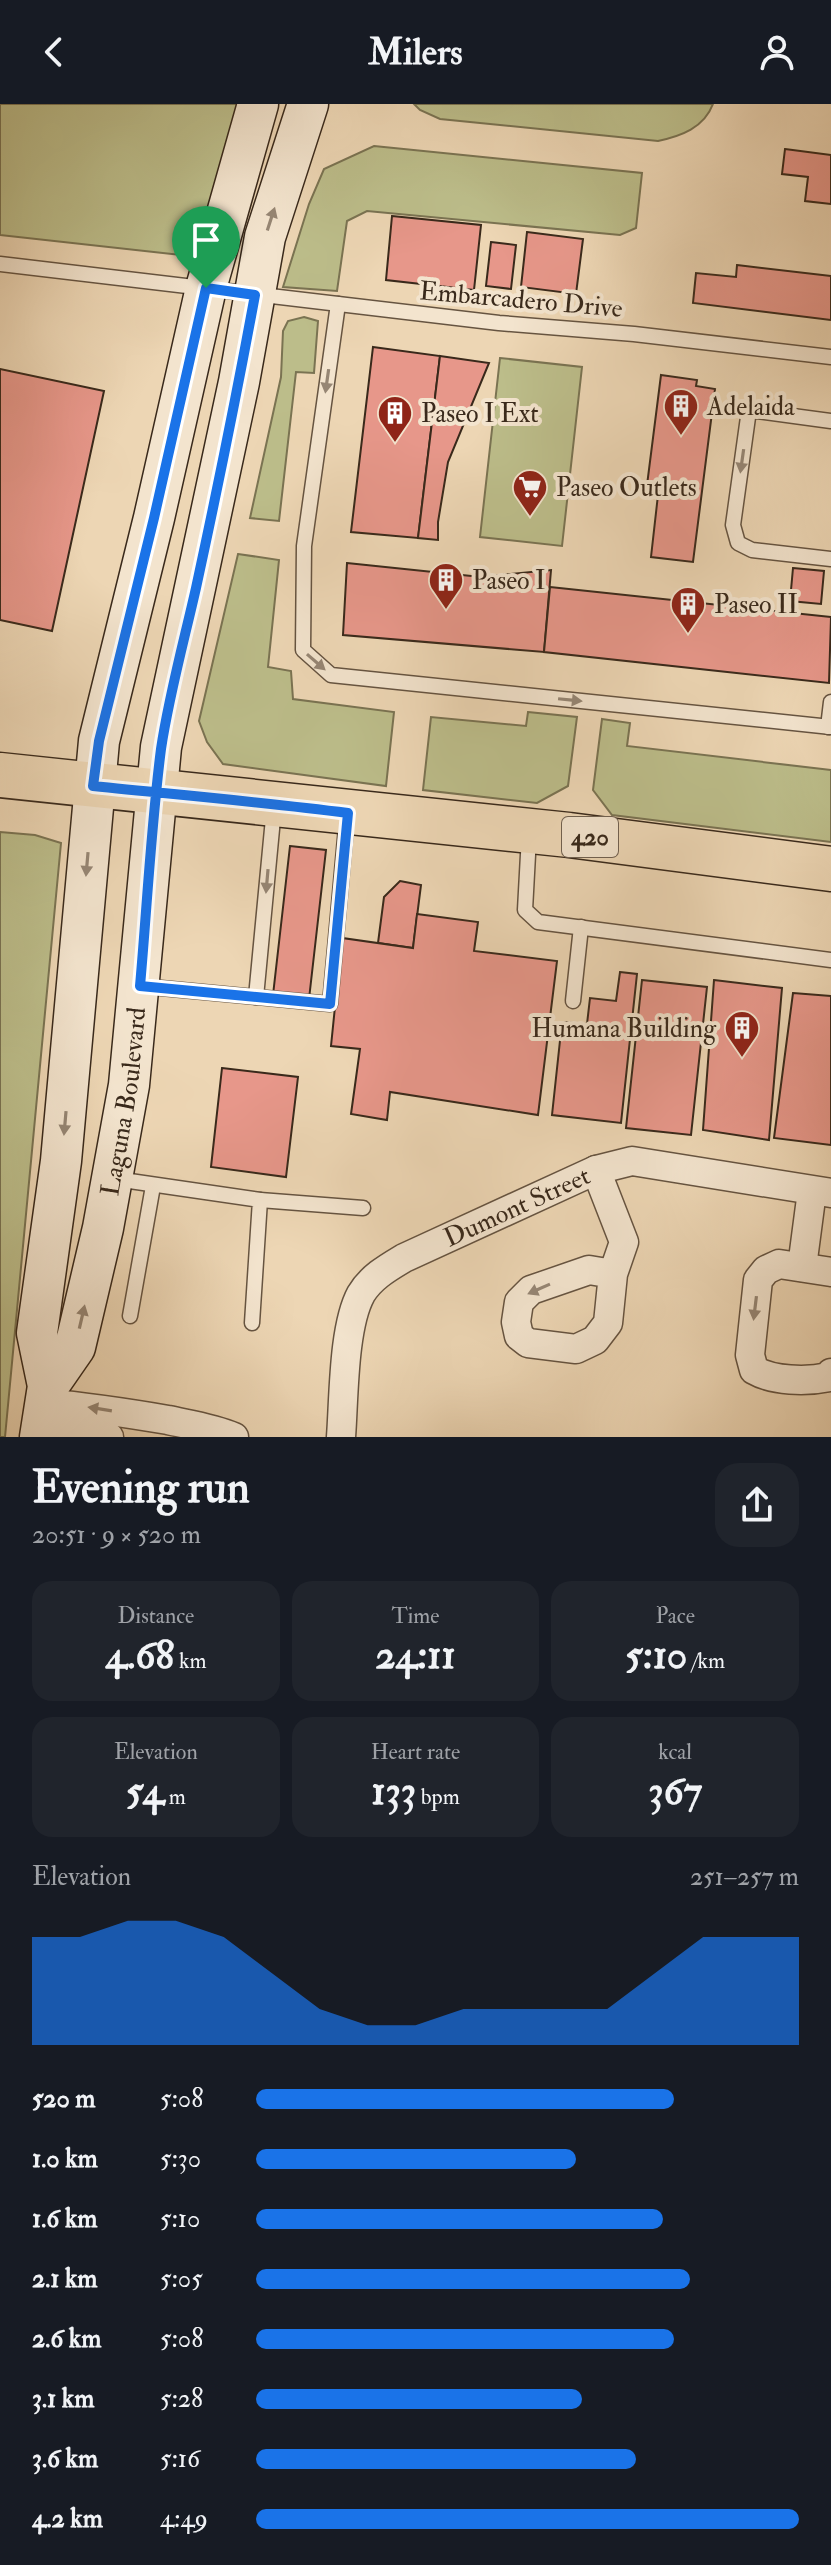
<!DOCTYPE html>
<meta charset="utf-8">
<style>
:root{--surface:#171b24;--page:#20242c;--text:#f1f3f6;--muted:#9ea1a6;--accent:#1a73e8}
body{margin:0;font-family:"IM FELL Double Pica",serif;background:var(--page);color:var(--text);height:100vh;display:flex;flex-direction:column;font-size:30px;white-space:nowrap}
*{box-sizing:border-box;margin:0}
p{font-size:26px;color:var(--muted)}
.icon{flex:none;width:44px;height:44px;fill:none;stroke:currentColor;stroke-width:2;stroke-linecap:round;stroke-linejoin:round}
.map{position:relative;height:1333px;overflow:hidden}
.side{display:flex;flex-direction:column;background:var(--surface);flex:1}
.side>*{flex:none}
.pin{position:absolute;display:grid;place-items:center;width:68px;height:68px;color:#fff;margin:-82px -34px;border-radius:50% 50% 50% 0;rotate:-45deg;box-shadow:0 0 8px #0007}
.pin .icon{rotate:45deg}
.round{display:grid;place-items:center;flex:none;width:84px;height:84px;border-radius:24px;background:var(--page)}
.summary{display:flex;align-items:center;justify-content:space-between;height:136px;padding:0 32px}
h1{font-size:44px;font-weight:700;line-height:60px}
.metrics{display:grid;grid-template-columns:repeat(3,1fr);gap:12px;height:136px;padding:8px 32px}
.metrics div{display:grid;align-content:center;border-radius:20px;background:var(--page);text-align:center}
.metrics b{font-size:40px;font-weight:700}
.metrics small{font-size:22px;font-weight:400}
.metrics p{font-size:22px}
.chart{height:224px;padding:16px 32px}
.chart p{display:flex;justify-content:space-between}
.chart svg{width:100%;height:144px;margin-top:8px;fill:var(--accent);opacity:.7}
ul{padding:0 32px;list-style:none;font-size:26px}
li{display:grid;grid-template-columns:128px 96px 1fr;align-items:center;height:60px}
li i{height:20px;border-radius:10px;background:var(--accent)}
header{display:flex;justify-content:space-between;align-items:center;height:104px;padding:0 32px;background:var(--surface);font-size:36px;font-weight:700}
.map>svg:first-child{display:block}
.green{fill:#bcbd8a;stroke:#7a7352;stroke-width:2}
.building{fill:#e7978a;stroke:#39291b;stroke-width:2}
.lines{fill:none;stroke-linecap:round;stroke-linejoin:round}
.lane-casing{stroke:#665441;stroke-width:17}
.street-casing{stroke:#665441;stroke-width:31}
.secondary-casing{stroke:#39291b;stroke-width:43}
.primary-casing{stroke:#39291b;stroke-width:47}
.lane{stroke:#f3e4ce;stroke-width:14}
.street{stroke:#f3e4ce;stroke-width:28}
.secondary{stroke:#f3e4ce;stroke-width:40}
.primary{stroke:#edd6b4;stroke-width:44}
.oneway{fill:#968674}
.route-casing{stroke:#fff;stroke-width:16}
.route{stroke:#1a73e8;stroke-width:10}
.labels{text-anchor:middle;stroke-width:8;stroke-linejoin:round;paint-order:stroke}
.shield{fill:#f3e4ce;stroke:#716151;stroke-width:2}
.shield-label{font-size:24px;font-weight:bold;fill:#39291b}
.street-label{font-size:26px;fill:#39291b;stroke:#f3e4ce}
.poi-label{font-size:26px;fill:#39291b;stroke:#f3e4ce;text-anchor:start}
</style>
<header><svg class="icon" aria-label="back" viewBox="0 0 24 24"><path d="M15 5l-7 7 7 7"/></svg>Milers<svg class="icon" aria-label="person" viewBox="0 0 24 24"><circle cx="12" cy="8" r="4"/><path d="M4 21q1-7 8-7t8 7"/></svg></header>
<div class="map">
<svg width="831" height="1333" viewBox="0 0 831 1333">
<rect width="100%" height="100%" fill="#edd6b4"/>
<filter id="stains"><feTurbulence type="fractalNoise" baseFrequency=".0025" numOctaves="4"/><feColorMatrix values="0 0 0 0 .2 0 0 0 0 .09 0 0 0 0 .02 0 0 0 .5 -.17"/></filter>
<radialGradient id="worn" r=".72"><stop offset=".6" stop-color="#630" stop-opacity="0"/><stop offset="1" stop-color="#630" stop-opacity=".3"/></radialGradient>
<g class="green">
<polygon points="0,0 244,0 199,153 0,131"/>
<path d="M 414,0 L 713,0 C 704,24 681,32 658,37 L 440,15 L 420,6 Z"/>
<polygon points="374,42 642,69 636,124 620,131 367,107 347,117 337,187 283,183 309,100 324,65"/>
<polygon points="304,213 318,217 314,269 296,268 279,417 250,414 281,273 283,227 288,217"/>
<polygon points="500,254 582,263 562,442 480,433"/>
<polygon points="238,450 279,456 268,563 291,567 293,595 394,608 386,682 223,660 207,638 199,617"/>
<polygon points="528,608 577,613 568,682 537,699 423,686 431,613 526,622"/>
<polygon points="602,615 630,619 627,642 831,666 831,738 612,711 593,686"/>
<polygon points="0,728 35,731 61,739 5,1333 0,1333"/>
</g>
<g class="building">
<polygon points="785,45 831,51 831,100 805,97 808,73 782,70"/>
<polygon points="392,112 481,121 474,186 386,176"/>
<polygon points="527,128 583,135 576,190 521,183"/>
<polygon points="491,138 516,141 511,185 486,182"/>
<polygon points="737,161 831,172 831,216 693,199 696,169 736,173"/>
<polygon points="373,243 440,252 418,434 351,428"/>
<polygon points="440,252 489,259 448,358 438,418 438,436 418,434"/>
<polygon points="0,265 104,287 52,527 0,516"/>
<polygon points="661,271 697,276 696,282 715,285 693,458 651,453 659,382 647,381"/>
<polygon points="347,459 481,473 551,466 544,548 343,531"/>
<polygon points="793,464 824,467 821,500 790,497"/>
<polygon points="550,483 831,513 829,579 544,548"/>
<polygon points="290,742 326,746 309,895 273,891"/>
<polygon points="400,777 421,781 413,844 378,839 384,793"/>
<polygon points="417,810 478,818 474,847 557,857 538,1011 390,988 387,1016 351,1010 360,945 331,942 342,834 413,844"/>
<polygon points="620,868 637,870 621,1019 552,1011 562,918 587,920 590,894 616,897"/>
<polygon points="642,876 707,883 691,1031 626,1024"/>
<polygon points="714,876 782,884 769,1036 703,1026"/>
<polygon points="793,889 831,892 831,1041 774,1034"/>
<polygon points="222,964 298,973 286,1073 211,1063"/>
</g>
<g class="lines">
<g class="lane-casing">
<g id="lane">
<polyline points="0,160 499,219 634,230 831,253"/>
<polyline points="338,200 304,442 303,546 331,571 831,623"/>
<polyline points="831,317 749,306 733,421 738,439 752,446 831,455"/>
<polyline points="828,623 831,598"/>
<polyline points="529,732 525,806 538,818 831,856"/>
<polyline points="140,882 330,900 347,712"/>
<polyline points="256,893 274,704"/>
<polyline points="573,897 581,823"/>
<polyline points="116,1075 260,1096 252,1219"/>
<polyline points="260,1096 363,1104"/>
<polyline points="130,1212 153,1082"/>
</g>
</g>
<g class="street-casing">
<g id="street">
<polyline points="596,1066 624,1138 613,1170 608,1219 595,1236 576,1245 528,1239 519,1232 516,1218 519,1198 531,1186 589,1166 613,1170"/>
<polyline points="802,1163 812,1087"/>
<path d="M 831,1168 L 779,1160 L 766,1166 L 758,1176 L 750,1251 L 754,1266 C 773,1277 806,1278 829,1273 L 831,1269"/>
<path d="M 44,1299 C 86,1303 127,1309 168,1316 C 191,1321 213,1324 234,1333"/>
<polyline points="41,1322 109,1333"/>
<path id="s1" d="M 341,1333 C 344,1294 343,1223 361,1190 C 371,1173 389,1163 404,1154 L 596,1066 L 632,1057 L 831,1089"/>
</g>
</g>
<g class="secondary-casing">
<g id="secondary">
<path id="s2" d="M 48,1282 L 75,1243 L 103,1124 L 129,981 L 161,643 L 239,278 L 265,133 L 308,0"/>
<polyline points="40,1333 48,1282 37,1229 61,1057 99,637 154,414 206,184 258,0"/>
</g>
</g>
<g class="primary-casing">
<polyline id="primary" points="0,671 569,731 831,765"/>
</g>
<use href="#lane" class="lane"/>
<use href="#street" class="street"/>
<use href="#secondary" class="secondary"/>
<use href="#primary" class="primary"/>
</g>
<defs><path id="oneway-solid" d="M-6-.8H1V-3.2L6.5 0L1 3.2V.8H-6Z" transform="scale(2)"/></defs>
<g class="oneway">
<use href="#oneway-solid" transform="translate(271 115) rotate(-72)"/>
<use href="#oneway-solid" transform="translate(327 277) rotate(98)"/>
<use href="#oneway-solid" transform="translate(742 357) rotate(98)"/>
<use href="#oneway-solid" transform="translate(316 558) rotate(41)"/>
<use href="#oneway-solid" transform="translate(570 596) rotate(6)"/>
<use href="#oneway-solid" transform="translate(87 760) rotate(95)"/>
<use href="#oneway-solid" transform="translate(267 777) rotate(95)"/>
<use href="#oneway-solid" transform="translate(65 1019) rotate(95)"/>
<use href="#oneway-solid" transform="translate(539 1185) rotate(156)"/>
<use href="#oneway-solid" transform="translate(755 1204) rotate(97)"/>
<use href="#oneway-solid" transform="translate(82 1213) rotate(-77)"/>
<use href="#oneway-solid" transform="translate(100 1305) rotate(-171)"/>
</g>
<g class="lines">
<g class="route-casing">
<path id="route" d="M 206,184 L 255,191 C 237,289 217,387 196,484 C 184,537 169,591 161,645 C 151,723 147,803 140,882 L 330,900 L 348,709 C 262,698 179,691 93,682 L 99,637 L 154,414 L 206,184"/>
</g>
<use href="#route" class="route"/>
</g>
<defs>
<g id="building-pin" transform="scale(1.8)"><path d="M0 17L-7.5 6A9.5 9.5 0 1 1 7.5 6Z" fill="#8f2418" stroke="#f3e4ce"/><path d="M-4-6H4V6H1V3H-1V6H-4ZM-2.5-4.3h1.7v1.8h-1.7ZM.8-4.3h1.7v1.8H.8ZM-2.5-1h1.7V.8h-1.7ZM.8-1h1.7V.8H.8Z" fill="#fff"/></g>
<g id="supermarket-pin" transform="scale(1.8)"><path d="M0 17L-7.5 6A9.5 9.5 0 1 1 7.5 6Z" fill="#8f2418" stroke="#f3e4ce"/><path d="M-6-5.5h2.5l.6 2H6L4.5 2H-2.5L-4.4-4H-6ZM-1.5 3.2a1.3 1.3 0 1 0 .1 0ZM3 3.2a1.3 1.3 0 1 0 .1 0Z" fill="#fff"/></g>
</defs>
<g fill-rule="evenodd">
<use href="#building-pin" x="681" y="302"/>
<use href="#building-pin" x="395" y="309"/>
<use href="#supermarket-pin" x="530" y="383"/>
<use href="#building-pin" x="446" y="476"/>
<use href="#building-pin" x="688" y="500"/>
<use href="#building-pin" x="742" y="924"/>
</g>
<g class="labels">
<rect class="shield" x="562" y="713" width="56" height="40" rx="6"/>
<g class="shield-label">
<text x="590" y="741">420</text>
</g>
<g class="street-label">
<text transform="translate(521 195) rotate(5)" y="9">Embarcadero Drive</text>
<text dy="9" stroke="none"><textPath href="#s2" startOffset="298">Laguna Boulevard</textPath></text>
<text dy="9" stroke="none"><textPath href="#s1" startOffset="326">Dumont Street</textPath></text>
</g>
<g class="poi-label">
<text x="707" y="311">Adelaida</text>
<text x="421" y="318">Paseo I Ext</text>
<text x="556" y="392">Paseo Outlets</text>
<text x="472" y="485">Paseo I</text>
<text x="714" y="509">Paseo II</text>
<text x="716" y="933" text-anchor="end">Humana Building</text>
</g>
</g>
<rect width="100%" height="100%" filter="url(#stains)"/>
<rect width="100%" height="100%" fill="url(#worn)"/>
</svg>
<div class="pin" style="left:206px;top:184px;background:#1e9e55"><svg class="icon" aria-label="arrive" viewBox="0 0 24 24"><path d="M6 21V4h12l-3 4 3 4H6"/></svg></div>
</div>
<section class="side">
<div class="summary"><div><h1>Evening run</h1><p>20:51 · 9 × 520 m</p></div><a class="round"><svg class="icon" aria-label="share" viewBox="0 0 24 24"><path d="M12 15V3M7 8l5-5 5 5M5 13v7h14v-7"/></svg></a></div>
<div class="metrics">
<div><p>Distance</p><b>4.68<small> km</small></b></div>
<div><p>Time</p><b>24:11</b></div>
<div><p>Pace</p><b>5:10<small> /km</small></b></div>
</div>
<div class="metrics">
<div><p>Elevation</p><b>54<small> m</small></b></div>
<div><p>Heart rate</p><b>133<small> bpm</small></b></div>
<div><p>kcal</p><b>367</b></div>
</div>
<div class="chart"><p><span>Elevation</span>251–257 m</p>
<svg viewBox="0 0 160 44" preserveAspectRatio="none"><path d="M0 44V11L10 11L20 6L30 6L40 11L50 22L60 33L70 38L80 38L90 33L100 33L110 33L120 33L130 22L140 11L150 11L160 11V44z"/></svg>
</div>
<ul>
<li><b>520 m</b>5:08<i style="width:77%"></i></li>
<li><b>1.0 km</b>5:30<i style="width:59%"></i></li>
<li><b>1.6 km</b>5:10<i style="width:75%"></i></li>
<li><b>2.1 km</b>5:05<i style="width:80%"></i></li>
<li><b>2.6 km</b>5:08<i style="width:77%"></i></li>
<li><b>3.1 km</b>5:28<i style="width:60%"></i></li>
<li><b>3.6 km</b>5:16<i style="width:70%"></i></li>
<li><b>4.2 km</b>4:49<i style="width:100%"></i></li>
</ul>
</section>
